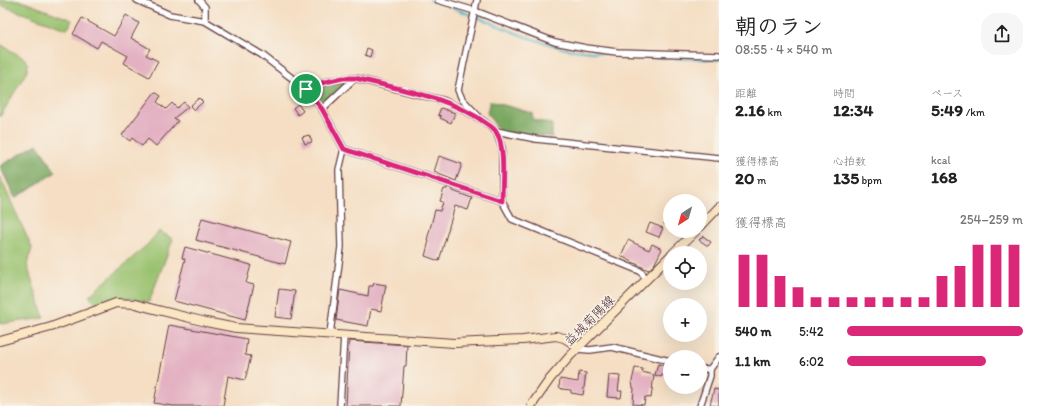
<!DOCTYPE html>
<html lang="ja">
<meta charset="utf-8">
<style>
:root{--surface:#fff;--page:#f6f6f6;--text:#222;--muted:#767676;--accent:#db2777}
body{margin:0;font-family:Itim,"Klee One",sans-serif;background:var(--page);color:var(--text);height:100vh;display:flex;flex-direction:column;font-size:15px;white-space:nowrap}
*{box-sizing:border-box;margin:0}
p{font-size:13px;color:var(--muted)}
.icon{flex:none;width:22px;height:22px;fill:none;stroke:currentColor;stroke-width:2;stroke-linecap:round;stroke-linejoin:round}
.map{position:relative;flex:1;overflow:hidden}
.panel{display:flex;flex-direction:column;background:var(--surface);width:320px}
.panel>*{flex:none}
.needle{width:26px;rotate:217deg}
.buttons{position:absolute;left:663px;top:194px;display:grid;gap:8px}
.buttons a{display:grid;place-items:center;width:44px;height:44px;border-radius:50%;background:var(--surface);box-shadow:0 4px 16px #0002;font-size:20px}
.pin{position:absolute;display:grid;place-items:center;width:34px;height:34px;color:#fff;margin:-17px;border:2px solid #fff;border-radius:50%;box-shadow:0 1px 4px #0007}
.round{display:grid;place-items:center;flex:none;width:42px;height:42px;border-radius:16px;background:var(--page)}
.summary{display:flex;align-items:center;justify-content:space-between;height:68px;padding:0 16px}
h1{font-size:22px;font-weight:700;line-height:30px}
.stats{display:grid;grid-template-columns:repeat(3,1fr);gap:6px;height:68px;padding:4px 16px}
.stats div{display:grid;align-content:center}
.stats b{font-size:17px;font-weight:700}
.stats small{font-size:11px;font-weight:400}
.stats p{font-size:11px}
.chart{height:112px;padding:8px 16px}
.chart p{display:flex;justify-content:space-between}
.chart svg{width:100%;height:72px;margin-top:4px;stroke:var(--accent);stroke-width:6}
ul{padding:0 16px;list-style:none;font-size:13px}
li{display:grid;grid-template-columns:64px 48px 1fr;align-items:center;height:30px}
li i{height:10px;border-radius:5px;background:var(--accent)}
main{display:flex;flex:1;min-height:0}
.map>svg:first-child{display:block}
.green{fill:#98c16d;stroke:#71704c}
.forest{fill:#7aa760;stroke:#626346}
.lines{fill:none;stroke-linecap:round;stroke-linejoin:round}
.stream{stroke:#48b1c7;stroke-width:2}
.building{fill:#e3b1c2}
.street-casing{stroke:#643c42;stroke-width:8}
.secondary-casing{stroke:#643c42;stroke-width:10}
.street{stroke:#fff;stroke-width:5.5}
.secondary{stroke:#fbe6c4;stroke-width:8}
.route-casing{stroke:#fff;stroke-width:8}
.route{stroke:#db2777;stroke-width:5}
.labels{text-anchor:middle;stroke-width:3;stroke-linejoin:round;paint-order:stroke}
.street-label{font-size:13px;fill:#4a1f2b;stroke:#f7f3e8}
</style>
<main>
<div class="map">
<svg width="719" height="406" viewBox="0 0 719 406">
<rect width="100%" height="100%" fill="#f7f3e8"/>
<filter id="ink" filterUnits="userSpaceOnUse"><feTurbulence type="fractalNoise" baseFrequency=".025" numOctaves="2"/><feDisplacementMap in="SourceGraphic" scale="8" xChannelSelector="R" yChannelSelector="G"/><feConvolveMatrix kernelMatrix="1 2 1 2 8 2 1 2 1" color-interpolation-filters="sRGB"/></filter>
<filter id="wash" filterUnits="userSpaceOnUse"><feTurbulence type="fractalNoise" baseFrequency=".012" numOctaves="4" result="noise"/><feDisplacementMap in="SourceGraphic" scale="16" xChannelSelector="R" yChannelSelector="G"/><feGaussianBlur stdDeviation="0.9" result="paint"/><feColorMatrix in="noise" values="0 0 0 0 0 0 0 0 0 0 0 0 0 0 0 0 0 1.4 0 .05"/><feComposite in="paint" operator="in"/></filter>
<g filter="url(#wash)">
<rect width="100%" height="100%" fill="#f5dec3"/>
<g class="green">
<polygon points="0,0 19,0 72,20 69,27 66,29 0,5"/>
<polygon points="0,44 25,59 28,64 27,71 0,117"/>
<polygon points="0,177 32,248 27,265 28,268 44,318 0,324"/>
<polygon points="159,231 173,239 149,302 120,297 96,304 89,296 147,245"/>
</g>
<g class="forest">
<polygon points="349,80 322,106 310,91 314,87"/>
<polygon points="490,101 532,113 533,120 552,124 552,137 500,132 487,113"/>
<polygon points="37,144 56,172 15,198 0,166"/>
</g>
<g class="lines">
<g class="stream">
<polyline points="430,0 438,3"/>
<polyline points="448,6 471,15"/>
<polyline points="477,17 526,37 565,49 610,54"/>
<polyline points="618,55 644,57 719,60"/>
</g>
</g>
<g id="blocks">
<g class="building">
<polygon points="126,15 139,23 131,38 150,49 146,55 158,61 149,77 124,63 128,56 101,41 97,48 73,34 82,18 114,36"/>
<polygon points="367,48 372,50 370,57 365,55"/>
<polygon points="155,92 161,96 157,102 166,109 172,103 177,108 184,102 188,107 174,118 178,121 156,146 148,139 142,146 132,138 130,141 122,135"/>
<polygon points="199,98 203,102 194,110 190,106"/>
<polygon points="298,104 303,111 298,115 293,108"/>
<polygon points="441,108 455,113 451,123 440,118 441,116 438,115"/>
<polygon points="309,135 312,142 305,144 302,137"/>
<polygon points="439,156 462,164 456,181 434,172"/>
<polygon points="447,187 453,189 453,191 472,198 468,210 455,206 439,261 425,256 429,241 427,240 435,210 440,211 443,202 440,201 444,189 447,189"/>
<polygon points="202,218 291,242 285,264 196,240"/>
<polygon points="666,219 670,220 670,227 664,224"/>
<polygon points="650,223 663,228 659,237 646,232"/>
<polygon points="703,236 711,242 708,246 699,240"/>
<polygon points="628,240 649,250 652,244 662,249 654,265 648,270 621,256"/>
<polygon points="185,247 251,265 246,283 254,285 245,320 174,301 185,259 182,258"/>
<polygon points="374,283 386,285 381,311 371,309 368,326 336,320 340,290 368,296 369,286 373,286"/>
<polygon points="279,289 295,291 291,319 275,317"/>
<polygon points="169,325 247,339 245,355 251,356 245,380 228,376 223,406 172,406 154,403"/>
<polygon points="349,341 407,345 406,366 404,366 401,406 346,406"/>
<polygon points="658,364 670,367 668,376 662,375 661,377 655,375"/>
<polygon points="635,368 643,369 642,372 654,375 651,398 645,397 644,405 633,404 634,388 633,388 632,381"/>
<polygon points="579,372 586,373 583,395 571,393 571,390 562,389 559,387 560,379 578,382"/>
<polygon points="609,375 620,376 618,391 622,391 621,398 607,397"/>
<polygon points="714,389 719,390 719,406 710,405"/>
</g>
</g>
</g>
<g filter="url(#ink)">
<use href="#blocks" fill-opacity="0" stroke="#643c42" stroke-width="1"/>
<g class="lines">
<g class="street-casing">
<g id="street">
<polyline points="137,0 170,15 205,21 262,55 306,89 322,109 344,149 339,170 341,247 330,334"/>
<polyline points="199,0 205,7 205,21"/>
<polyline points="438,0 475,11 555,42 586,48 617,52 719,55"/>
<path d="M 306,89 C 322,82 337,78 355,78"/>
<polyline points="322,109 355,78 445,101 462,109 482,120 496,131 536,139 719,158"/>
<polyline points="477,115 462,99 458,90 477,0"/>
<polyline points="496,131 502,148 502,201 512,219 640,271 647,279"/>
<polyline points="344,149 502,201"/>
<polyline points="578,349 590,350 612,347 670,361"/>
<polyline points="700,369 710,369 719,357"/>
<polyline points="340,406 344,335"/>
<polyline points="700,406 710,376 710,369"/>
</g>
</g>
<g class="secondary-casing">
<g id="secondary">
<polyline points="700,227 719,207"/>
<polyline points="673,253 696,231"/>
<polyline points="0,341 51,327 116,303 135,304 150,308 206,322 236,328 454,343 523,340 556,336 564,338 579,347"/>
<polyline points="531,406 550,379 570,356 670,256"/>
</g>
</g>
<use href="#street" class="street"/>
<use href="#secondary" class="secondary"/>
</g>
</g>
<g class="lines" filter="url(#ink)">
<g class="route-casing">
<path id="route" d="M 343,78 L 355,78 C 397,89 452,97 487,124 C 490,126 495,129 496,132 C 506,146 502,184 502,201 L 344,149 L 322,109 L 306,89 L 321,83 Z"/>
</g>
<use href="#route" class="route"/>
</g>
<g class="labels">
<g class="street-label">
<text transform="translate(589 320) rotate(-45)" y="5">益城菊陽線</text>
</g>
</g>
</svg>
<div class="buttons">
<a><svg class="needle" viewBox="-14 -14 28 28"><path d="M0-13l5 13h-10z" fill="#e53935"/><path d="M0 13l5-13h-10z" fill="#767676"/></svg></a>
<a><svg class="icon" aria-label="locate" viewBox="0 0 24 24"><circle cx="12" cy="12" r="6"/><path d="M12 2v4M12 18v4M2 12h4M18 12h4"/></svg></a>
<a>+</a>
<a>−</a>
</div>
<div class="pin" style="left:306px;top:89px;background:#1e9e55"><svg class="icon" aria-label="arrive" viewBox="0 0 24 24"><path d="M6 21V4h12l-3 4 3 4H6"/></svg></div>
</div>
<section class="panel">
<div class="summary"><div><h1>朝のラン</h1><p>08:55 · 4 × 540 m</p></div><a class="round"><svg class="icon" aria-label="share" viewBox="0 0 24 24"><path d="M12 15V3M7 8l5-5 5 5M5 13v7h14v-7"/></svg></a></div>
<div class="stats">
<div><p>距離</p><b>2.16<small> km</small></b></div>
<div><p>時間</p><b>12:34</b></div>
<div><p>ペース</p><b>5:49<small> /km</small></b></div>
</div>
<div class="stats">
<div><p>獲得標高</p><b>20<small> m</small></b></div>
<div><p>心拍数</p><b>135<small> bpm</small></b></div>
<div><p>kcal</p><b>168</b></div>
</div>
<div class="chart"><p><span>獲得標高</span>254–259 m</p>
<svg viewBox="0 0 160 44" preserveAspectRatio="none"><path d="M5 44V12M15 44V12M25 44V25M35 44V32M45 44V38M55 44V38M65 44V38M75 44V38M85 44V38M95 44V38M105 44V38M115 44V25M125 44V19M135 44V6M145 44V6M155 44V6"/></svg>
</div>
<ul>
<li><b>540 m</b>5:42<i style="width:100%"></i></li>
<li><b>1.1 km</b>6:02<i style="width:79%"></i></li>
</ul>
</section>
</main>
